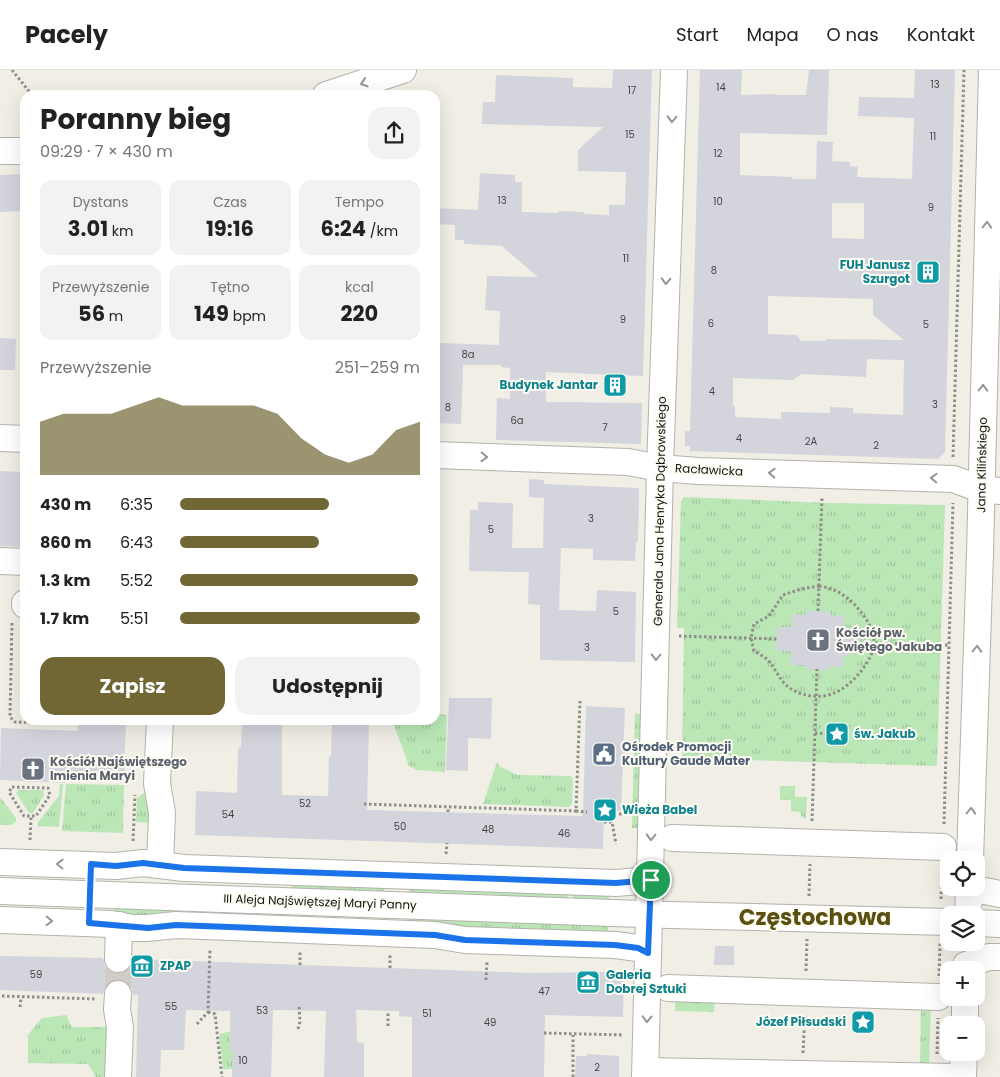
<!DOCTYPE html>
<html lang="pl">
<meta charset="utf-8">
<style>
:root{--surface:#fff;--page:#f2f2f2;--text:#222;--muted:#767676;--line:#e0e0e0;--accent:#716734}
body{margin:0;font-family:Poppins,sans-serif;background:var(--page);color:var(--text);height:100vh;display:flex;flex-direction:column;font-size:19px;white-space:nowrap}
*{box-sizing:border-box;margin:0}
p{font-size:16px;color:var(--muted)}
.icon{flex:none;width:28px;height:28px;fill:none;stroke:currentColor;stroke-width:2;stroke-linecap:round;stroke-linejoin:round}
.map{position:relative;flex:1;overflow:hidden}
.side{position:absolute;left:20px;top:20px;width:420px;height:635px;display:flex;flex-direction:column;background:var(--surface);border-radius:15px;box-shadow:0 5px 20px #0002}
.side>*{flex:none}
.fabs{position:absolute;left:940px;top:781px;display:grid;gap:10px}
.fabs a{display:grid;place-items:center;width:45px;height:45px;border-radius:10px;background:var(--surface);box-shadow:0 5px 20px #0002;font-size:25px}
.pin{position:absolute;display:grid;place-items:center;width:42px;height:42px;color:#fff;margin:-21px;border:2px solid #fff;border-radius:50%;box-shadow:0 1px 5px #0007}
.round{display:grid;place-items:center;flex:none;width:52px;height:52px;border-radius:15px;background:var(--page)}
.summary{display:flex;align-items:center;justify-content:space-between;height:85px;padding:0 20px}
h1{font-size:28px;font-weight:700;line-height:38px}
.figures{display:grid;grid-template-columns:repeat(3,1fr);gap:8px;height:85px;padding:5px 20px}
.figures div{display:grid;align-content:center;border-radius:12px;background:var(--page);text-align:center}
.figures b{font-size:21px;font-weight:700}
.figures small{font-size:14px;font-weight:400}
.figures p{font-size:14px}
.chart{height:140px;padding:10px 20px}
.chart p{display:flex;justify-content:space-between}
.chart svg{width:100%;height:90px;margin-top:5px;fill:var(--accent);opacity:.7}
.button{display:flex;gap:10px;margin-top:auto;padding:10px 20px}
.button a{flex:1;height:58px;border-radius:15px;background:var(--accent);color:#fff;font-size:20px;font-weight:700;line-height:58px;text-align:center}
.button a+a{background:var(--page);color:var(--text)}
ul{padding:0 20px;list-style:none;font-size:16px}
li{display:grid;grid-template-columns:80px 60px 1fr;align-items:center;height:38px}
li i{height:12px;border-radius:6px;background:var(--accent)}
header{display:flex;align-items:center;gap:30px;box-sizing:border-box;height:70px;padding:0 25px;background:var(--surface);border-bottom:1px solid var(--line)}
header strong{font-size:24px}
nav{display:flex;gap:28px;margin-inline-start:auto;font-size:18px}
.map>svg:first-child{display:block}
.grass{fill:url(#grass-tufts)}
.building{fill:#d4d4dd;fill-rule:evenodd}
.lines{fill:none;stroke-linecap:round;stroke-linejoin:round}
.minor-tunnel{stroke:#cfcdc5;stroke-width:26;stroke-dasharray:26 13;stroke-linecap:butt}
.minor-casing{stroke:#b4b2aa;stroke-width:28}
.path{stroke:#8e8d87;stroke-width:3;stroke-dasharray:2.5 2.5;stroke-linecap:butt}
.minor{stroke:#fff;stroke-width:26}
.oneway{stroke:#969694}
.route-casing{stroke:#fff;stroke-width:10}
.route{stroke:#1a73e8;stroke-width:6}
.labels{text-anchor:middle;stroke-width:4;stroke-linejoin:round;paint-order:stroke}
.number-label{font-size:10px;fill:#454545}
.culture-label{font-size:12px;font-weight:bold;fill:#0d838f;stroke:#fdfcf2;text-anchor:start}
.street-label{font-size:12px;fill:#151512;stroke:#fdfcf2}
.worship-label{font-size:12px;font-weight:bold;fill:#5b616d;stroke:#fdfcf2;text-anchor:start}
.service-label{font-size:12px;font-weight:bold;fill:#4e5e75;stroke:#fdfcf2;text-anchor:start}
.town-label{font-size:22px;font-weight:bold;fill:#5a4f10;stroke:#fdfcf2}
</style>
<header>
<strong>Pacely</strong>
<nav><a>Start</a><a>Mapa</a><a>O nas</a><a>Kontakt</a></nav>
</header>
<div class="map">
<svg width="1000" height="1007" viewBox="0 0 1000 1007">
<defs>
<pattern id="grass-tufts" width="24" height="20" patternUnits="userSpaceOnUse" patternTransform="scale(1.25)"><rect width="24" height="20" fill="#bbe7b7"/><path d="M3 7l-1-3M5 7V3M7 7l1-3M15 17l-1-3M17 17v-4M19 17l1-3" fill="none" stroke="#a0c59c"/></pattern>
</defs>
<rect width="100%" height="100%" fill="#f0eee5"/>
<g class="grass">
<polygon points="684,427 830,433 945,435 937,696 682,688 684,558 677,558 681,431"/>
<polygon points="635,643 641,644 638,758 632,758"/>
<polygon points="435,644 447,645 445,702 417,700 409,696 392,650 435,650"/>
<polygon points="497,692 499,696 517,705 571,706 573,709 572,734 569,737 483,734"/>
<polygon points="60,714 63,714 59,757 37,756 38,752 59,726"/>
<polygon points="66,714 124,715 123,763 62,761"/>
<polygon points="780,716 795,716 795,727 807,727 806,749 801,746 801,742 791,741 791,730 780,730"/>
<polygon points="19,720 43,720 44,725 33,743 29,743 16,723"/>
<polygon points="145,722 148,724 151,753 136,752 137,728"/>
<polygon points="0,727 16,748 16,752 10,755 0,755"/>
<polygon points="292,808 384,811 384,821 292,818"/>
<polygon points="409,812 609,818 609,829 573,828 573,826 568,825 567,828 409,823"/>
<polygon points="114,837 170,839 170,847 114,845"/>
<polygon points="408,848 581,855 608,854 608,865 408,858"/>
<polygon points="675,927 715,928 714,942 675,941"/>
<polygon points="921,936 931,937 929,993 920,993"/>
<polygon points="66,945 72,957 106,957 106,1007 96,1007 88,994 28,993 28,965 42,948"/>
<polygon points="232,961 234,966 230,967 230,981 233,981 233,999 223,999 219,964"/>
</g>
<g class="building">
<polygon points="613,0 652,0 643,306 546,302 546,332 642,333 641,374 496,370 497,328 510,329 510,298 501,297 501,295 463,295 461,354 435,353 435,319 438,319 439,273 499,275 500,241 485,240 487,206 538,207 502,176 464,174 464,170 455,170 455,155 435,154 435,138 478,140 480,103 515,105 515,112 522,112 522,142 557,143 560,141 583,142 585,144 609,145 609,135 625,135 626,102 578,101 578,80 603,57 482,54 483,32 495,32 496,5 573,8 573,17 612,18"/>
<path d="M 700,0 L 742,0 L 741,25 L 776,24 L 776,25 L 806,25 L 809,0 L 829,0 L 827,65 L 740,63 L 740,105 L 791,107 L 793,109 L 816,109 L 817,71 L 833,72 L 832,91 L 850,92 L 850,96 L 858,97 L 857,107 L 912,109 L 914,48 L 858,46 L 859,27 L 914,28 L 915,0 L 955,0 L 945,382 L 938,389 L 690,381 L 690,376 L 685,376 L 685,361 L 690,361 ZM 832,133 L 864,133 L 864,169 L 832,168 ZM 768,226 L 873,229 L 873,245 L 904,270 L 826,269 L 825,271 L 801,271 L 797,265 L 768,264 ZM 867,289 L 904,290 L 903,345 L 853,343 L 853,338 L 830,337 L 830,343 L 781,342 L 781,349 L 735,347 L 735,337 L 733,335 L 733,308 L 793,310 L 802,304 L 866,307 Z"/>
<polygon points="25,104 25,141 0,142 0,105"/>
<polygon points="0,268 16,269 15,300 0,300"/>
<polygon points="0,401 25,402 25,477 0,476"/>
<polygon points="529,409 544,410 544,414 639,418 638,472 636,472 635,491 593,490 593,479 561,478 559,540 596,541 597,520 636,522 635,592 540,590 540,535 528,534 529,502 469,501 470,440 478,440 478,432 513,433 512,478 543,478 544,428 529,427"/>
<polygon points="806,541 831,542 831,545 844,546 844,557 852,559 858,565 860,569 859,576 852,583 843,587 843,597 829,596 829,600 805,599 805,595 791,595 791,581 776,581 777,557 792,557 793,544 806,545"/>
<polygon points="449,628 492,628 491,669 468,668 468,701 446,700"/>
<polygon points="586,636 625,638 621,741 604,740 603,779 195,765 196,721 237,723 238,677 241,678 242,650 282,650 282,725 328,726 329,686 331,687 332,650 369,650 367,740 583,746"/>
<polygon points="79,650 126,650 124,712 65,710 65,713 0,710 1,658 78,661"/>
<polygon points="715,876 734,876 734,895 714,895"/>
<polygon points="0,886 103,888 105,896 110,901 118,904 126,902 130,897 133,889 533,903 607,902 607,904 624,904 623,947 545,945 544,1007 412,1007 412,947 399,946 399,941 356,940 357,972 364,973 364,1007 324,1007 326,941 273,940 271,1007 232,1007 233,981 230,981 230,941 186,940 184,980 161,980 160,1007 136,1007 138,925 133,925 132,918 127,912 119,909 111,911 105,916 103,924 0,920"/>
<polygon points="587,984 619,986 619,1007 575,1007 576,986 587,986"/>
</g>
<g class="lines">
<polyline class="minor-tunnel" points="118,924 118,889"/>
<g class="minor-casing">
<g id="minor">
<polyline points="326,25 403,0"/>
<polyline points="0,81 25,81"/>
<polyline points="0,368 25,369"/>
<polyline points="435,385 628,392 660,398 698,401 953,409 981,419 1000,421"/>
<polyline points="0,491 25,492"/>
<polyline points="25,535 25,533"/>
<polyline points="160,650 157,713 162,743 160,795"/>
<polyline points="672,768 943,777"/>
<polyline points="970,790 980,483 992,0"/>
<polyline points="0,792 116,796 143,793 184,798 616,813 651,810"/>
<polyline points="969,818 1000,824"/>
<polyline points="0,821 670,845 949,852"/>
<polyline points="968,845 969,818"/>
<polyline points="0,850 111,854 132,858 147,858 176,855 435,865 465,870 615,875 638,878 648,883"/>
<polyline points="976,853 1000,854"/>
<polyline points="118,889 119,855"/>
<polyline points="966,895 989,887 1000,887"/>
<polyline points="668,918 938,927"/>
<polyline points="118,924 117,939 120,958 118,1007"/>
<polyline points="965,955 965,928"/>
<polyline points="646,1001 953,1007"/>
<polyline points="645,1007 660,398 674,0"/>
<polyline points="963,1007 964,982"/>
</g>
</g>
<g class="path">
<polyline points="12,0 32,25"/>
<polyline points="953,387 964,0"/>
<path d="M 819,516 C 834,518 844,524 855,535 C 864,545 873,557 874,571 C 875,589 851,617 834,623 C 823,628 808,627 797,622 C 780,615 778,601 767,589 C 763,586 758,583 754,581 L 751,568 L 754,554 L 769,546 L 783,525 L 801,519 Z"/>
<polyline points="818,541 822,427"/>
<polyline points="12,553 10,647 15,652 54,653 58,650"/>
<polyline points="679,566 777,569"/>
<polyline points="875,573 949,575"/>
<polyline points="815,663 832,664"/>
<polygon points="12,717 48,718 50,725 36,746 24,746 9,722"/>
<polyline points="364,734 576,741 580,631"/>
<polyline points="576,741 587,742"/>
<polyline points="448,742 448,737"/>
<polyline points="604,744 627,744"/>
<polyline points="812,751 817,599"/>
<polyline points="604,752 612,752 616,774"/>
<polyline points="944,754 953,433"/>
<polyline points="30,770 31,747"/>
<polyline points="133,771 135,725"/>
<polyline points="446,784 447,773"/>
<polyline points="809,826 810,794"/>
<polyline points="941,829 942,798"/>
<polyline points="300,895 300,881"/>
<polyline points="390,898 390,885"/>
<polyline points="806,901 807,869"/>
<polyline points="939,906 940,873"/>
<polyline points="486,910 487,892"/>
<polyline points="2,926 97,929"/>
<polyline points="20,937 21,927"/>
<polyline points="208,942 215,944 222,1007"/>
<polyline points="197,954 208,942 210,879"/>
<polyline points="388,956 388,941"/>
<polyline points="298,959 300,952 299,935"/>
<polyline points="544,963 624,965"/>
<polyline points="803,983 805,944"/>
<polyline points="937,984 938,948"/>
<polyline points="573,1007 573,965"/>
</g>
<use href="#minor" class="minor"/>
</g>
<defs><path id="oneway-chevron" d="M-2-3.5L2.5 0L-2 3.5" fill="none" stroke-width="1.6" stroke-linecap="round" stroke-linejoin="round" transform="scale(1.25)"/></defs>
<g class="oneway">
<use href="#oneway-chevron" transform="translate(364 13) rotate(162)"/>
<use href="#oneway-chevron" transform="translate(672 49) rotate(92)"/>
<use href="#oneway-chevron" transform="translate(987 155) rotate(-88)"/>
<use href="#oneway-chevron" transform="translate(666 211) rotate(92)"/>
<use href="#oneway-chevron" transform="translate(983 318) rotate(-89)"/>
<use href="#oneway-chevron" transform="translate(484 387) rotate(2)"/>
<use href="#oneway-chevron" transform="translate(772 403) rotate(-178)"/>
<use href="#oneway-chevron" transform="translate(934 408) rotate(-178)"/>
<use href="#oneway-chevron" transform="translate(977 579) rotate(-88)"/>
<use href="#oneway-chevron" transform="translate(656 587) rotate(91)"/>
<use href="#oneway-chevron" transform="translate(971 741) rotate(-88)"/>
<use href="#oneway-chevron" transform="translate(651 767) rotate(91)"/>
<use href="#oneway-chevron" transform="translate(60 794) rotate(-179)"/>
<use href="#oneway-chevron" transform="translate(49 851) rotate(2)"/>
<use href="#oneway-chevron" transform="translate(647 949) rotate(91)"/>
</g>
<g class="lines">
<g class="route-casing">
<polygon id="route" points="143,793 184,798 616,813 651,810 648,883 638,878 615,875 465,870 435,865 176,855 148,858 89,853 91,794 116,796"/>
</g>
<use href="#route" class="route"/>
</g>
<defs>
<g id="building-square" transform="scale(1.25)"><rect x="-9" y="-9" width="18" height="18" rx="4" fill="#0f9aa8" stroke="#fdfcf2"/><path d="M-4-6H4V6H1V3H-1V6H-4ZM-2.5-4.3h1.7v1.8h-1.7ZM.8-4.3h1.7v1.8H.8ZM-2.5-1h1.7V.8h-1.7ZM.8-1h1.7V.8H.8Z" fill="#fff"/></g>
<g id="church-square" transform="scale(1.25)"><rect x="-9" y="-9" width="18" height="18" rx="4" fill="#6b7280" stroke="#fdfcf2"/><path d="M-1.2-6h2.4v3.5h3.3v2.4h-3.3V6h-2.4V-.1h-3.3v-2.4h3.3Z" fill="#fff"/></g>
<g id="sight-square" transform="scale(1.25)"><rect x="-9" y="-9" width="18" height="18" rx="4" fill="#0f9aa8" stroke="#fdfcf2"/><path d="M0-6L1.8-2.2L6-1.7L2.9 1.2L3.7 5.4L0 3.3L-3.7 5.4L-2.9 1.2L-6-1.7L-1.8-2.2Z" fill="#fff"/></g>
<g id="civic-square" transform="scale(1.25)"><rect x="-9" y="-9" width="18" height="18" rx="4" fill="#5c6f8a" stroke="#fdfcf2"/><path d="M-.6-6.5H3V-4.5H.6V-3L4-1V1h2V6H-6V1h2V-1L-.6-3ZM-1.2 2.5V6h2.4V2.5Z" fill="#fff"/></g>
<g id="museum-square" transform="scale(1.25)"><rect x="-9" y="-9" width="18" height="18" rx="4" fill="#0f9aa8" stroke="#fdfcf2"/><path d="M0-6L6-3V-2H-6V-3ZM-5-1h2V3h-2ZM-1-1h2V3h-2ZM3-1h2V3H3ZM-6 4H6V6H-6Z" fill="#fff"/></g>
</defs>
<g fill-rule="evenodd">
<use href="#building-square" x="928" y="202"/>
<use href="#building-square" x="615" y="315"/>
<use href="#church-square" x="818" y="570"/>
<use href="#sight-square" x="837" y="664"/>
<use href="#civic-square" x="604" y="684"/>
<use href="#church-square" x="33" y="699"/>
<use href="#sight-square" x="605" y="740"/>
<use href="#museum-square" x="142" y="896"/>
<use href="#museum-square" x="588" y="912"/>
<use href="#sight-square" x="863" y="952"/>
</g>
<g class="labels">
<g class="number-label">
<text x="935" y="18">13</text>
<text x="721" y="21">14</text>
<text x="632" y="24">17</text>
<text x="630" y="68">15</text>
<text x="933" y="70">11</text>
<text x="718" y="87">12</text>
<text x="502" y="134">13</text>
<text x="718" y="135">10</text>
<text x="931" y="141">9</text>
<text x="626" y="192">11</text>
<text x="714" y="204">8</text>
<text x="623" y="253">9</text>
<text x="711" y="257">6</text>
<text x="926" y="258">5</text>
<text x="468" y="288">8a</text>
<text x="712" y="325">4</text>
<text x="935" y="338">3</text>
<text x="448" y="341">8</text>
<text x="517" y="354">6a</text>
<text x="605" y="361">7</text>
<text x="739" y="372">4</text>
<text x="811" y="375">2A</text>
<text x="876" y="379">2</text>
<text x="591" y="452">3</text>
<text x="491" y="463">5</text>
<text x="616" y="545">5</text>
<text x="587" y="581">3</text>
<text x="305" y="737">52</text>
<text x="228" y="748">54</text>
<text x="400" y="760">50</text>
<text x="488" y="763">48</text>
<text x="564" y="767">46</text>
<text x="36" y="908">59</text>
<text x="544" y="925">47</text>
<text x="171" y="940">55</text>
<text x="262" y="944">53</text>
<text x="427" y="947">51</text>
<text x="490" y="956">49</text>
<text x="243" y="994">10</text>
<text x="597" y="1001">2</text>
</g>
<g class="culture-label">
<text x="910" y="199" text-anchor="end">FUH Janusz<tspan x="910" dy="14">Szurgot</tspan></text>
<text x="598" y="319" text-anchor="end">Budynek Jantar</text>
<text x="854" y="668">św. Jakub</text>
<text x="622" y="744">Wieża Babel</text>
<text x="160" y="900">ZPAP</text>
<text x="606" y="909">Galeria<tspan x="606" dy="14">Dobrej Sztuki</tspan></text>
<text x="846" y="956" text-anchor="end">Józef Piłsudski</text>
</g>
<g class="street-label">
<text transform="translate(982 395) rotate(-89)" y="4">Jana Kilińskiego</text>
<text transform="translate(709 400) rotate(3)" y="4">Racławicka</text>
<text transform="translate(660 441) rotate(-89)" y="4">Generała Jana Henryka Dąbrowskiego</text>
<text transform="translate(320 832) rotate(2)" y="4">III Aleja Najświętszej Maryi Panny</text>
</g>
<g class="worship-label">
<text x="836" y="567">Kościół pw.<tspan x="836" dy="14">Świętego Jakuba</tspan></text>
<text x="50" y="696">Kościół Najświętszego<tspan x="50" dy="14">Imienia Maryi</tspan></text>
</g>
<g class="service-label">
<text x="622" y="681">Ośrodek Promocji<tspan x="622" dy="14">Kultury Gaude Mater</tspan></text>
</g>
<g class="town-label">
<text x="815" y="855">Częstochowa</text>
</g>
</g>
</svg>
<div class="fabs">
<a><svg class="icon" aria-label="locate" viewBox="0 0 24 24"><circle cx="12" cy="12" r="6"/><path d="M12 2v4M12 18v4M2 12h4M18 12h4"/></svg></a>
<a><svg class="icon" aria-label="layers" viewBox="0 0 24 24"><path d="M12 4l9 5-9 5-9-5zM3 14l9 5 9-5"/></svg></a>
<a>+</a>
<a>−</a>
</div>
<div class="pin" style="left:651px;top:810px;background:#1e9e55"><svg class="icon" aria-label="arrive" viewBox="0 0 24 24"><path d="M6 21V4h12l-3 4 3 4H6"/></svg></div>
<section class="side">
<div class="summary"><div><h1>Poranny bieg</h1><p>09:29 · 7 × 430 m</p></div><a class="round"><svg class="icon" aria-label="share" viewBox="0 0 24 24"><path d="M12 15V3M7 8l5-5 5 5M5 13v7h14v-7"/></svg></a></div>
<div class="figures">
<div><p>Dystans</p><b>3.01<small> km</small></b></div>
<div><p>Czas</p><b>19:16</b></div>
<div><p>Tempo</p><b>6:24<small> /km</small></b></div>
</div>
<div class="figures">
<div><p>Przewyższenie</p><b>56<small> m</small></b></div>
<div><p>Tętno</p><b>149<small> bpm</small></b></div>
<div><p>kcal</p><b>220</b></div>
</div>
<div class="chart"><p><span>Przewyższenie</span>251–259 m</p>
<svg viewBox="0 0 160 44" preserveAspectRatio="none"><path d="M0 44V18L10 14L20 14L30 14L40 10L50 6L60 10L70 10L80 10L90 10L100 14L110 26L120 34L130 38L140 34L150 22L160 18V44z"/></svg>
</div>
<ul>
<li><b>430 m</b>6:35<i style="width:62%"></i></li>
<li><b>860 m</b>6:43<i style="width:58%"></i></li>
<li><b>1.3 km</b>5:52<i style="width:99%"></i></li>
<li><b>1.7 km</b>5:51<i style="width:100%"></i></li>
</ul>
<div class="button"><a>Zapisz</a><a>Udostępnij</a></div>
</section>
</div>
